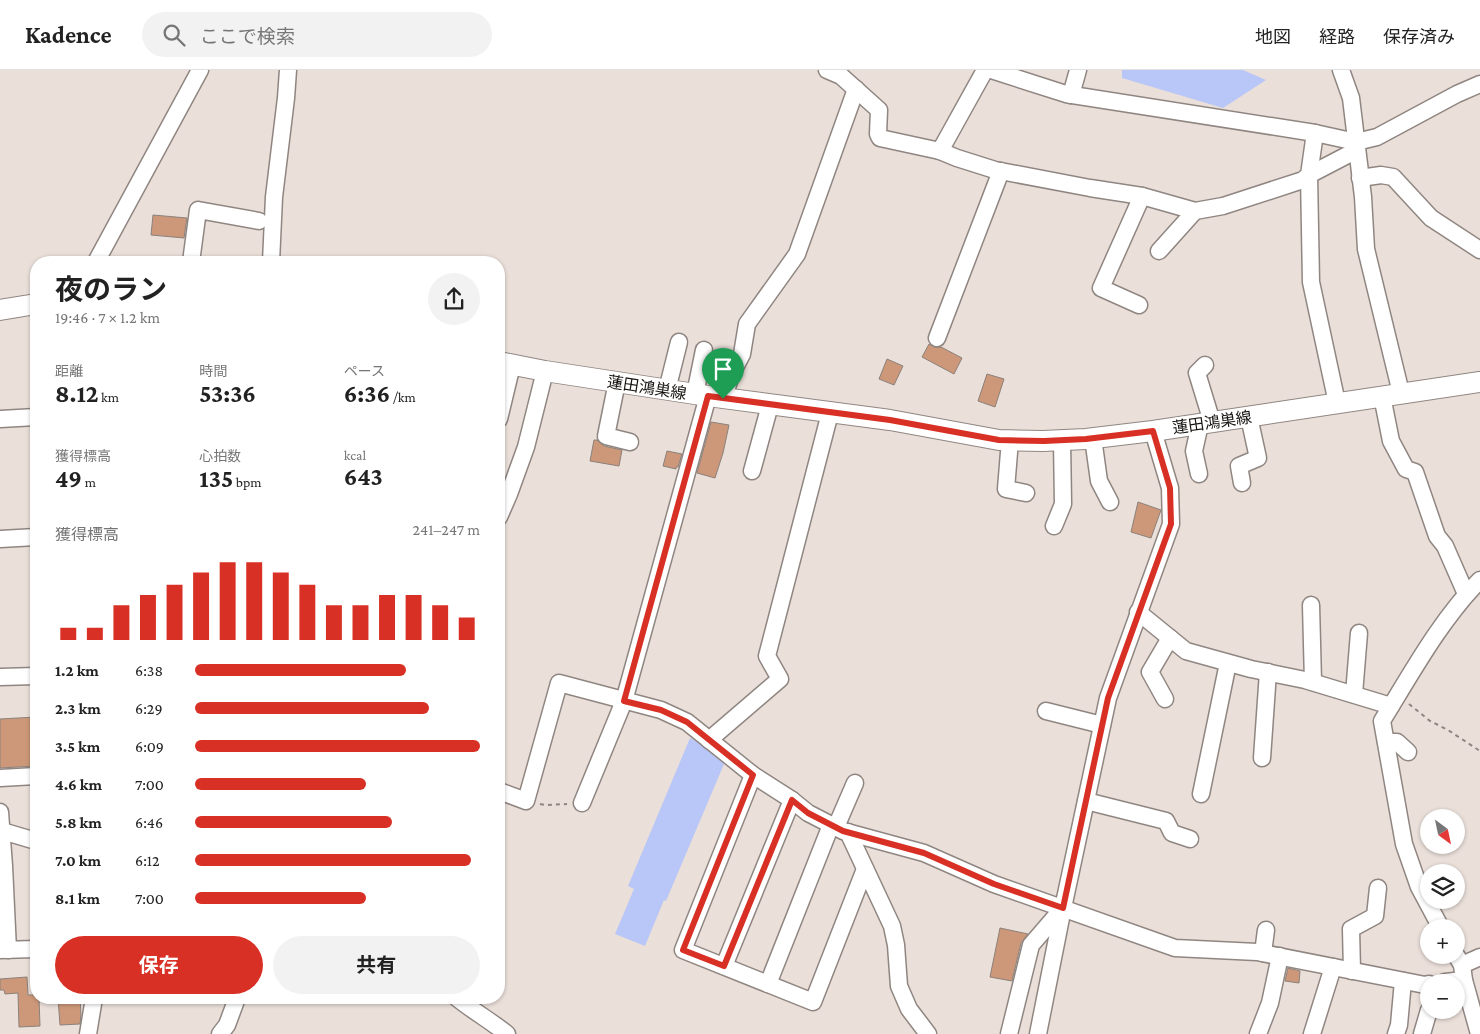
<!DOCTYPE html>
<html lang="ja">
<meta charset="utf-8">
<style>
:root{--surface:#fff;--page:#f2f2f2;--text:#222;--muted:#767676;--line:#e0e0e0;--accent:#d93025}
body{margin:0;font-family:"Crimson Pro","Noto Sans JP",serif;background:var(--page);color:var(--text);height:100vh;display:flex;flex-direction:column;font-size:19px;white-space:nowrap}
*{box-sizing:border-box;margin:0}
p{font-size:16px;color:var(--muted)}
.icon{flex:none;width:28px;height:28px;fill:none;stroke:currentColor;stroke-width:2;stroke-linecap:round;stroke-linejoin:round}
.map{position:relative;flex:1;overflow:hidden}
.details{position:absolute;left:30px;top:186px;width:475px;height:748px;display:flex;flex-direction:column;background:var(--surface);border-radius:20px;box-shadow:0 1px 4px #0004}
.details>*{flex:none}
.needle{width:32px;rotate:147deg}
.buttons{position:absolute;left:1420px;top:739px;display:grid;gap:10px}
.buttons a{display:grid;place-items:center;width:45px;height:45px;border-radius:50%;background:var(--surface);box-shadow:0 1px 4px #0004;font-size:25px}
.pin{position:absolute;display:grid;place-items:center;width:42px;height:42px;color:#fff;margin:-51px -21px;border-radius:50% 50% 50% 0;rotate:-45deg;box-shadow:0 0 5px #0007}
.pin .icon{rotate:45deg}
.round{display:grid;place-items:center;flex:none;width:52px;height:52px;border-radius:26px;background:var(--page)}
.overview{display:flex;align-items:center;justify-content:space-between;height:85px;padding:0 25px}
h1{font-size:28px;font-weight:700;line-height:38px}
.stats{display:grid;grid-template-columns:repeat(3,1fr);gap:8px;height:85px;padding:5px 25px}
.stats div{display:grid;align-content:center}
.stats b{font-size:25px;font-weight:700}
.stats small{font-size:14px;font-weight:400}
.stats p{font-size:14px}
.chart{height:140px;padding:10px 25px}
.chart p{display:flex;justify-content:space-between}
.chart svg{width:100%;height:90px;margin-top:5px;stroke:var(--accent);stroke-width:6}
.cta{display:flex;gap:10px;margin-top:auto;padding:10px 25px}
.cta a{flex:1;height:58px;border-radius:30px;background:var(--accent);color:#fff;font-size:20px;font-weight:700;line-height:58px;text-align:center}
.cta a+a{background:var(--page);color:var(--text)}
ul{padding:0 25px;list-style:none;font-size:16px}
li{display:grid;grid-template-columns:80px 60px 1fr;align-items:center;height:38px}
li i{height:12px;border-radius:6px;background:var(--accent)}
header{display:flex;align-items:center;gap:30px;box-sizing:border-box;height:70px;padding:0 25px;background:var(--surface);border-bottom:1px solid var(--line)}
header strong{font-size:24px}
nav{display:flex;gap:28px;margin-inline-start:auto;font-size:18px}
.search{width:350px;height:45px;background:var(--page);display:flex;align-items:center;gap:12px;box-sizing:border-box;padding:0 18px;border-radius:28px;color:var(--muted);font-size:19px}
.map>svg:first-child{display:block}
.green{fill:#b9c7f8}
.building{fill:#cd9879;stroke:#8b817b}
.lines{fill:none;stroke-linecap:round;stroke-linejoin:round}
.minor-casing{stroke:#908681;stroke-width:19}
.major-casing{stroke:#908681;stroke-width:22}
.path{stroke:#8e8682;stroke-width:2;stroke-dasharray:4 4;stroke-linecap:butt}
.minor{stroke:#fff;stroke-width:16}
.major{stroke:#fff;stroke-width:20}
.route-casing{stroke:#fff;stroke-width:10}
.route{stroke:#d93025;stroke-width:6}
.labels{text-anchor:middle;stroke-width:4;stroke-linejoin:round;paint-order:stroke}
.street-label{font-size:16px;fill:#171411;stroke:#fff}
</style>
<header>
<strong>Kadence</strong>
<div class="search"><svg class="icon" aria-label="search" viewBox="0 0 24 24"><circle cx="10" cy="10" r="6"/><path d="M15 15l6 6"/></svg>ここで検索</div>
<nav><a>地図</a><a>経路</a><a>保存済み</a></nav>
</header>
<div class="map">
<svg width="1480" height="964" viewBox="0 0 1480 964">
<rect width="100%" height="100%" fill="#eadfd9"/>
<g class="green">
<polygon points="1122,0 1243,0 1266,10 1223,38 1122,8"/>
<polygon points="690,668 727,687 666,831 664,830 645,876 615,864 634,819 628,816"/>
</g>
<g class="building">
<polygon points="153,145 187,148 184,168 151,165"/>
<polygon points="929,274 934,277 941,277 962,288 954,304 922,287"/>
<polygon points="887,289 903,296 894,315 879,309"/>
<polygon points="987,304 1004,309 995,337 978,331"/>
<polygon points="711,352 729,355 723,383 715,408 697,403"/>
<polygon points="594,370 597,370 604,376 622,380 619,396 590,391"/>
<polygon points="667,381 682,384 678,397 676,397 676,399 663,396"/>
<polygon points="1138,432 1161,440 1151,468 1131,462"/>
<polygon points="36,647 36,696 0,698 0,649"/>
<polygon points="1000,858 1028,864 1021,873 1012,911 990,907"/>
<polygon points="1288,898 1300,901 1299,913 1285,911"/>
<polygon points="27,907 28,925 36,925 36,928 39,928 40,956 19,957 18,923 5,924 4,920 0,920 0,909"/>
<polygon points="58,928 80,928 81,945 80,954 60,955"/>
</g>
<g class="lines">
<g class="minor-casing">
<g id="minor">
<polyline points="827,0 841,6 879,40 878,64 880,68 940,81 957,88 995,100 1090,118 1142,126 1195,141 1223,136 1303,110 1309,105 1315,63"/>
<polyline points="991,0 1066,24 1315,63 1356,72 1377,67 1457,24 1480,14"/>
<polyline points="1341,0 1351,28 1363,127 1366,179 1401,323"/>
<polyline points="1071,25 1078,0"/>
<polyline points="940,81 985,0"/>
<polyline points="1360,108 1381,105 1393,107 1431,148 1480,180"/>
<polyline points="1159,181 1195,141"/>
<polyline points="96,192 200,0"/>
<polyline points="191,192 198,140 259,151"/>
<polyline points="271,192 274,127 286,28 288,0"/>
<polyline points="1139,235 1101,218 1142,126"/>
<polyline points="937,268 1001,101"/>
<polyline points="1205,295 1197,303 1212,352"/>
<polyline points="617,312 606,366 630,372"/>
<polyline points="667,320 679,272"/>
<polyline points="695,324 704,280"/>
<polyline points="1382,326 1391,371 1406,399 1415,402 1437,466 1445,476 1466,524"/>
<polyline points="723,329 732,303 742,284 747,254 797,184 856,19"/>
<polyline points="1337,333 1311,212 1309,105 1357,80"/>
<polyline points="0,349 36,347"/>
<polyline points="499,349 512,295"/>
<polyline points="1093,368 1099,411 1110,432"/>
<polyline points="1010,370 1006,419 1026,423"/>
<polyline points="752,401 770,335"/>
<polyline points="1199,404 1194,381 1200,354"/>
<polyline points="1242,413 1239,396 1258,388 1249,347"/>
<polyline points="499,447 509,424 526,377 545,301"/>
<polyline points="1054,456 1063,434 1062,370"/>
<polyline points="0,469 36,467"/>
<polyline points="1311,535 1313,612"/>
<polyline points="1138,542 1186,581 1251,599 1305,610 1391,636"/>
<polyline points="0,607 36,606"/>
<polyline points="1354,624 1359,563"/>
<polyline points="1165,629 1150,602 1170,568"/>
<polyline points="1046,641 1102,655"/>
<polyline points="709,670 780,609 767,586 830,343"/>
<polyline points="1386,672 1397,672 1408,682"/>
<polyline points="1262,688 1268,602"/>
<polyline points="753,705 683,880 813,932 865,799"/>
<polyline points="0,708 36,706"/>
<polyline points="499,721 526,731 559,613 661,640 687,652 753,705 792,730 808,743 843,761 924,783 994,814 1175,878 1257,882 1425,915 1429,914"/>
<polyline points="1201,724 1228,593"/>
<polyline points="1086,731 1166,751 1172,763 1190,769"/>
<polyline points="582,733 624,631 708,326"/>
<polyline points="0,742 4,796 8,880"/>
<polyline points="836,757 855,713"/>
<polyline points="2,761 36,771"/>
<polyline points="848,762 892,856 896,875 899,916 909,939 928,964"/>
<path d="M 1441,858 L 1419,817 L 1404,774 L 1382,651 C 1411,604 1441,549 1480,510"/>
<polyline points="0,880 36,879"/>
<polyline points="1263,883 1266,860"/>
<polyline points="1456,885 1462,895 1464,910 1479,964"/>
<polyline points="1462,895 1480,887"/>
<polyline points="724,896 792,730"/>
<polyline points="1352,901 1351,859 1375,846 1378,818"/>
<polyline points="1445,912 1464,910"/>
<polyline points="768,914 831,755"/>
<path d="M 457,928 C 473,941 491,951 507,964"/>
<polyline points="88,964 94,928"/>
<polyline points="220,964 227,955 237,928"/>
<polyline points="1009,964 1031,875 1062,839"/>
<polyline points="1038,964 1063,838 1108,628 1171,454 1170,418 1153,361"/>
<polyline points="1258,964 1270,933 1280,886"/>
<polyline points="1312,964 1333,897"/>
<polyline points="1396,964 1399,955 1403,911"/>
<polyline points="1422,964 1429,940"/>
</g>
</g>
<g class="major-casing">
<g id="major">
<polyline points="0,240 36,234"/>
<polyline points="499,292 545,301 708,326 890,350 999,370 1043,371 1086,369 1153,361 1480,312"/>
</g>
</g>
<g class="path">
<polyline points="1409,634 1430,651 1448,660 1480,681"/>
<polyline points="540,734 546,735 567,734"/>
</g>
<use href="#minor" class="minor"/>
<use href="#major" class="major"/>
</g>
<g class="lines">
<g class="route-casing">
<polygon id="route" points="708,326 890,350 999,370 1044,371 1086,369 1153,361 1170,418 1171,454 1108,628 1063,838 994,814 924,783 843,761 808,743 792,730 724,896 683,880 753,705 687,652 661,640 624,631"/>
</g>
<use href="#route" class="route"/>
</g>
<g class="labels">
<g class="street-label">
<text transform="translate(647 317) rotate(9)" y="6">蓮田鴻巣線</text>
<text transform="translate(1212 352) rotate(-8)" y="6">蓮田鴻巣線</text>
</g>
</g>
</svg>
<div class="buttons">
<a><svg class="needle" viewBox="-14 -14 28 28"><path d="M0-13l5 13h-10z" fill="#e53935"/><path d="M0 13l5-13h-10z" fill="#767676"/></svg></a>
<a><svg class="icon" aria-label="layers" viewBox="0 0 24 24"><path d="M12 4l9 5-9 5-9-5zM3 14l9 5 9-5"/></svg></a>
<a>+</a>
<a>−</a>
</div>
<div class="pin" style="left:723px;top:329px;background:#1e9e55"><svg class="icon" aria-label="arrive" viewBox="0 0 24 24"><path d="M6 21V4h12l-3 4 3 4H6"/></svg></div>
<section class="details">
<div class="overview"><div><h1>夜のラン</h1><p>19:46 · 7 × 1.2 km</p></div><a class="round"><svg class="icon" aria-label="share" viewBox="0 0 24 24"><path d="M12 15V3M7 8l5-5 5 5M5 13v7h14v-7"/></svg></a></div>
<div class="stats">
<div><p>距離</p><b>8.12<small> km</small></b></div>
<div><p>時間</p><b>53:36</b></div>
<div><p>ペース</p><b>6:36<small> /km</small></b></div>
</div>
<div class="stats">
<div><p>獲得標高</p><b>49<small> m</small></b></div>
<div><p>心拍数</p><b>135<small> bpm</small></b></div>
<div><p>kcal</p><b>643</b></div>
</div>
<div class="chart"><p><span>獲得標高</span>241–247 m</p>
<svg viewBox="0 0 160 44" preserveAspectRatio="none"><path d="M5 44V38M15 44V38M25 44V27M35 44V22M45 44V17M55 44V11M65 44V6M75 44V6M85 44V11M95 44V17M105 44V27M115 44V27M125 44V22M135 44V22M145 44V27M155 44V33"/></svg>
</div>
<ul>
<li><b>1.2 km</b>6:38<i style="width:74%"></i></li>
<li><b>2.3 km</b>6:29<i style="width:82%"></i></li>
<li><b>3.5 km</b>6:09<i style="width:100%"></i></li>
<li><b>4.6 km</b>7:00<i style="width:60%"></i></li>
<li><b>5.8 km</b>6:46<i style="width:69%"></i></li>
<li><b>7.0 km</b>6:12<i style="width:97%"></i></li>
<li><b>8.1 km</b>7:00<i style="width:60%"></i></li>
</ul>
<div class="cta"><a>保存</a><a>共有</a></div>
</section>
</div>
